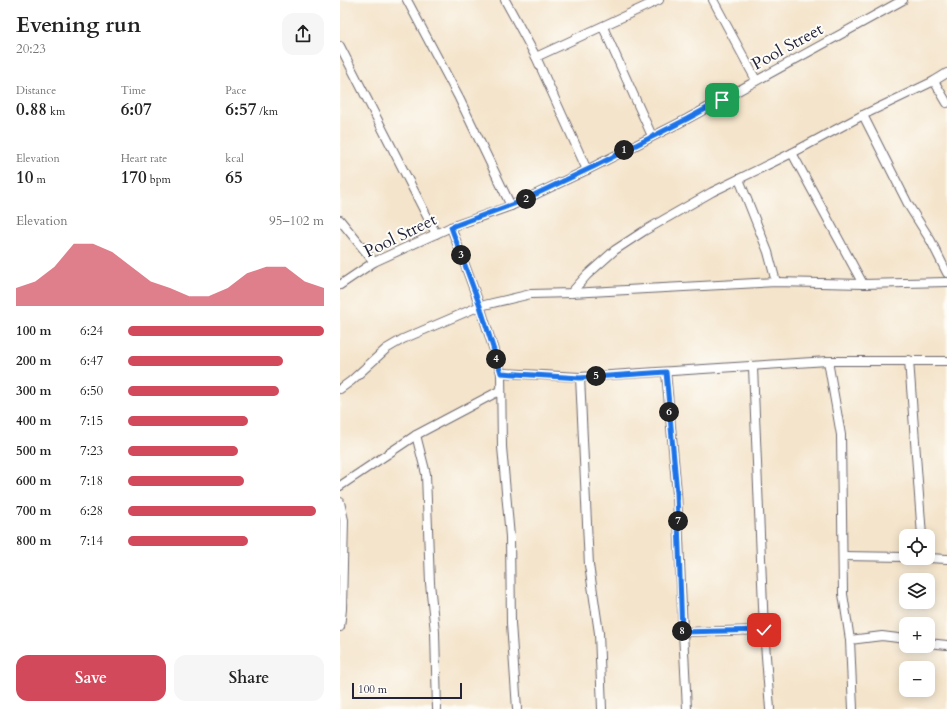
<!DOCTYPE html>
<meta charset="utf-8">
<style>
:root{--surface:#fff;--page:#f6f6f6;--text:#222;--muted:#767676;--accent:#d1495b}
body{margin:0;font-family:Cardo,serif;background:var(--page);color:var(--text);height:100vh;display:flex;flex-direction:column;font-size:15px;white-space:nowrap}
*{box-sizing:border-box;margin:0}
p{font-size:13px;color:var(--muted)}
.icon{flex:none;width:22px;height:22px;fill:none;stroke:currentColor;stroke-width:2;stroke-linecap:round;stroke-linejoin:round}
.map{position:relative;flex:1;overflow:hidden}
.details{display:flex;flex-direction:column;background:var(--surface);width:340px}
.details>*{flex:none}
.controls{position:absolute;left:559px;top:529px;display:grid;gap:8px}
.controls a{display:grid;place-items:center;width:36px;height:36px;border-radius:8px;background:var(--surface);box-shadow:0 2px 10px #0003;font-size:20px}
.scale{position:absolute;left:12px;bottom:10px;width:110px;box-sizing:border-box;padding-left:4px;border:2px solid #22223b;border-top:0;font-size:11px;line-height:14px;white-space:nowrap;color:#22223b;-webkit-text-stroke:3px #fdfcf7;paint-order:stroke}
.pin{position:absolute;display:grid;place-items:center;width:34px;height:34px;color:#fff;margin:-17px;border-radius:8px;box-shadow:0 2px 6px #0006}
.km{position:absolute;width:20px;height:20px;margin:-10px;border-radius:50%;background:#222;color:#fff;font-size:11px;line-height:20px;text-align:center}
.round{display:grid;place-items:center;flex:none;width:42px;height:42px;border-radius:12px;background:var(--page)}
.headline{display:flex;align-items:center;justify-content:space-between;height:68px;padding:0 16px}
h1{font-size:22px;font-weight:600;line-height:30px}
.metrics{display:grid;grid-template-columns:repeat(3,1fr);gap:6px;height:68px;padding:4px 16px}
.metrics div{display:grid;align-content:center}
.metrics b{font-size:17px;font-weight:600}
.metrics small{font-size:11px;font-weight:400}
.metrics p{font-size:11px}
.chart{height:112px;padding:8px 16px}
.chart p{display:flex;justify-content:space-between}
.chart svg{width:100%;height:72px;margin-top:4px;fill:var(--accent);opacity:.7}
.primary-button{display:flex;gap:8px;margin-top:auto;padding:8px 16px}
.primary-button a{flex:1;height:46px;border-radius:12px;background:var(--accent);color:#fff;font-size:16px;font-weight:600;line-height:46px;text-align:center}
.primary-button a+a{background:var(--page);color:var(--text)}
ul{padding:0 16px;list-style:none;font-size:13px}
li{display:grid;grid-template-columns:64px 48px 1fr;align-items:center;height:30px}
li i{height:10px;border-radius:5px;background:var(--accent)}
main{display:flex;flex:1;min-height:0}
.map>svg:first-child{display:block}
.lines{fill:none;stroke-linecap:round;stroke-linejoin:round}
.minor-casing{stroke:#6c666d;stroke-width:10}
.minor{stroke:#fff;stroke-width:8}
.route-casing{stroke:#fff;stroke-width:8}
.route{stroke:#1a73e8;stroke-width:5}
.labels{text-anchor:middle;stroke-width:4;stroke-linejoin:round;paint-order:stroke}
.street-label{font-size:17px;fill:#22223b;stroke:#fdfcf7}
</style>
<main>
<section class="details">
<div class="headline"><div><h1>Evening run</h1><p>20:23</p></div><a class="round"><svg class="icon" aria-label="share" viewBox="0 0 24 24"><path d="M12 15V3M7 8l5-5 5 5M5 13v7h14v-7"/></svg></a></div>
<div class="metrics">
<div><p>Distance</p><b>0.88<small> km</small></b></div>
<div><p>Time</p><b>6:07</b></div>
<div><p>Pace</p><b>6:57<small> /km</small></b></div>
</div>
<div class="metrics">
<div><p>Elevation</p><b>10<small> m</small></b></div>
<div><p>Heart rate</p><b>170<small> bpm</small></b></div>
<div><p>kcal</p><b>65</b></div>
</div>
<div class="chart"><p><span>Elevation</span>95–102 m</p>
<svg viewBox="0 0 160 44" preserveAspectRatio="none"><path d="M0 44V33L10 29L20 20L30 6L40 6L50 11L60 20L70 29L80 33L90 38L100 38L110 33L120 24L130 20L140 20L150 29L160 33V44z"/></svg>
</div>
<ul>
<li><b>100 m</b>6:24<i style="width:100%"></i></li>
<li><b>200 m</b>6:47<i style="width:79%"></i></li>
<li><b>300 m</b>6:50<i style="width:77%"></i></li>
<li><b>400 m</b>7:15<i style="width:61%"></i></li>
<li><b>500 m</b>7:23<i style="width:56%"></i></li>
<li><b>600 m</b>7:18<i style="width:59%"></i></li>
<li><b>700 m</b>6:28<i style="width:96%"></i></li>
<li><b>800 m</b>7:14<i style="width:61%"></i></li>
</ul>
<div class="primary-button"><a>Save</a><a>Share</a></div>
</section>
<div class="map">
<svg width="607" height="709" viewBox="0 0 607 709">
<rect width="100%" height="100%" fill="#fdfcf7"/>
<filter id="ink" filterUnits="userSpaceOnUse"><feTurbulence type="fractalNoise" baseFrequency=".025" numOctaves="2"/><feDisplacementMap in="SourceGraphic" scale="8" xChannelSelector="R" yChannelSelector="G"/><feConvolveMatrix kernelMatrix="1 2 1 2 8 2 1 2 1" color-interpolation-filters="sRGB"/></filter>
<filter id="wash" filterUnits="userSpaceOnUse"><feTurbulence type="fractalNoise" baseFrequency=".012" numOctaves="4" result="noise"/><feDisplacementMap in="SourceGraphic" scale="16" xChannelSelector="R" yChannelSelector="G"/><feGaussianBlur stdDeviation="0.9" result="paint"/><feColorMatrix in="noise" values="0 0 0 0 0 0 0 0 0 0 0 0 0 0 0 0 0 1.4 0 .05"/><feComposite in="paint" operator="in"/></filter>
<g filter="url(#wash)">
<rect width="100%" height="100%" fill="#f4e4cb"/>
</g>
<g filter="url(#ink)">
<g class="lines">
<g class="minor-casing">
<g id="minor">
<polyline points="67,0 119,98 171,206"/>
<polyline points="165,0 196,57 247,170"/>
<polyline points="373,0 416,80"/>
<polyline points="263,27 312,136"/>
<polyline points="0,46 96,234"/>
<polyline points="196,57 319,0"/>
<polyline points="594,81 607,103"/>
<polyline points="523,115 569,206 591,241 607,273"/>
<polyline points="452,153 523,284"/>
<polyline points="399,179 428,252 436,282"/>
<polyline points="0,220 34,262"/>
<polyline points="111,227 140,306 161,373 162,447 170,537 171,623 177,709"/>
<polyline points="0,285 34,262 111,227 171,206 247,170 347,119 563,0"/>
<polyline points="231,293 247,275 275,250 304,231 372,192 452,153 523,115 594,81 607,73"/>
<polyline points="569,360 582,536"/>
<polyline points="488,361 501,435 503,594 510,640 513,709"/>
<polyline points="413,367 424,630 430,709"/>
<polyline points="326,372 337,493 343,632 347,709"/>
<polyline points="161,373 240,377 488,361 607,361"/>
<polyline points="240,377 249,565 259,633 262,709"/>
<polyline points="0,389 11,381 46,349 63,339 140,306 191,294 231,293 436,282 523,284 607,282"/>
<polyline points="76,435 86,474 90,583 95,632 97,709"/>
<polyline points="0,486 76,435 161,390"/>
<polyline points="0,502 4,520 2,609 0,627"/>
<polyline points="503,556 566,557"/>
<polyline points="588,558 607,559"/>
<polyline points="343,632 424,630"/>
<polyline points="510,640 542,636 566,639"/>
<polyline points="588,643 607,645"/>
</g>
</g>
<use href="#minor" class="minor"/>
</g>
</g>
<g class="lines" filter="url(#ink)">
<g class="route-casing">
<polyline id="route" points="382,100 347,119 253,167 179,202 111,227 140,306 161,373 240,378 326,372 337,493 342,632 424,630"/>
</g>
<use href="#route" class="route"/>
</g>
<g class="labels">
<g class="street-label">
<text transform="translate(447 46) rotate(-29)" y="6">Pool Street</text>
<text transform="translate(60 235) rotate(-26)" y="6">Pool Street</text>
</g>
</g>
</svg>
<div class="controls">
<a><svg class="icon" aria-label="locate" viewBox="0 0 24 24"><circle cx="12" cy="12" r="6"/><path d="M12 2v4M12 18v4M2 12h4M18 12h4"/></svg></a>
<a><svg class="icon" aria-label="layers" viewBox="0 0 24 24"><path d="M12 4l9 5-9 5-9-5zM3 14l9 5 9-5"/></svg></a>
<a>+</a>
<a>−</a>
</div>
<div class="scale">100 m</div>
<div class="pin" style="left:382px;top:100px;background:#1e9e55"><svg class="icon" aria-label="arrive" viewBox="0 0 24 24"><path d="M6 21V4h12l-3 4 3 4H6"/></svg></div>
<div class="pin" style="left:424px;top:630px;background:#d93025"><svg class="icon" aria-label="check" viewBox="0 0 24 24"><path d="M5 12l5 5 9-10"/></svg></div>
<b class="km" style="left:284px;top:150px">1</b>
<b class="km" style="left:186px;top:199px">2</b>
<b class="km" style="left:121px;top:255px">3</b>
<b class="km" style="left:156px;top:359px">4</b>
<b class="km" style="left:256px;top:376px">5</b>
<b class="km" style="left:329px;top:412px">6</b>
<b class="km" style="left:338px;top:521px">7</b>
<b class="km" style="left:342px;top:631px">8</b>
</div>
</main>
